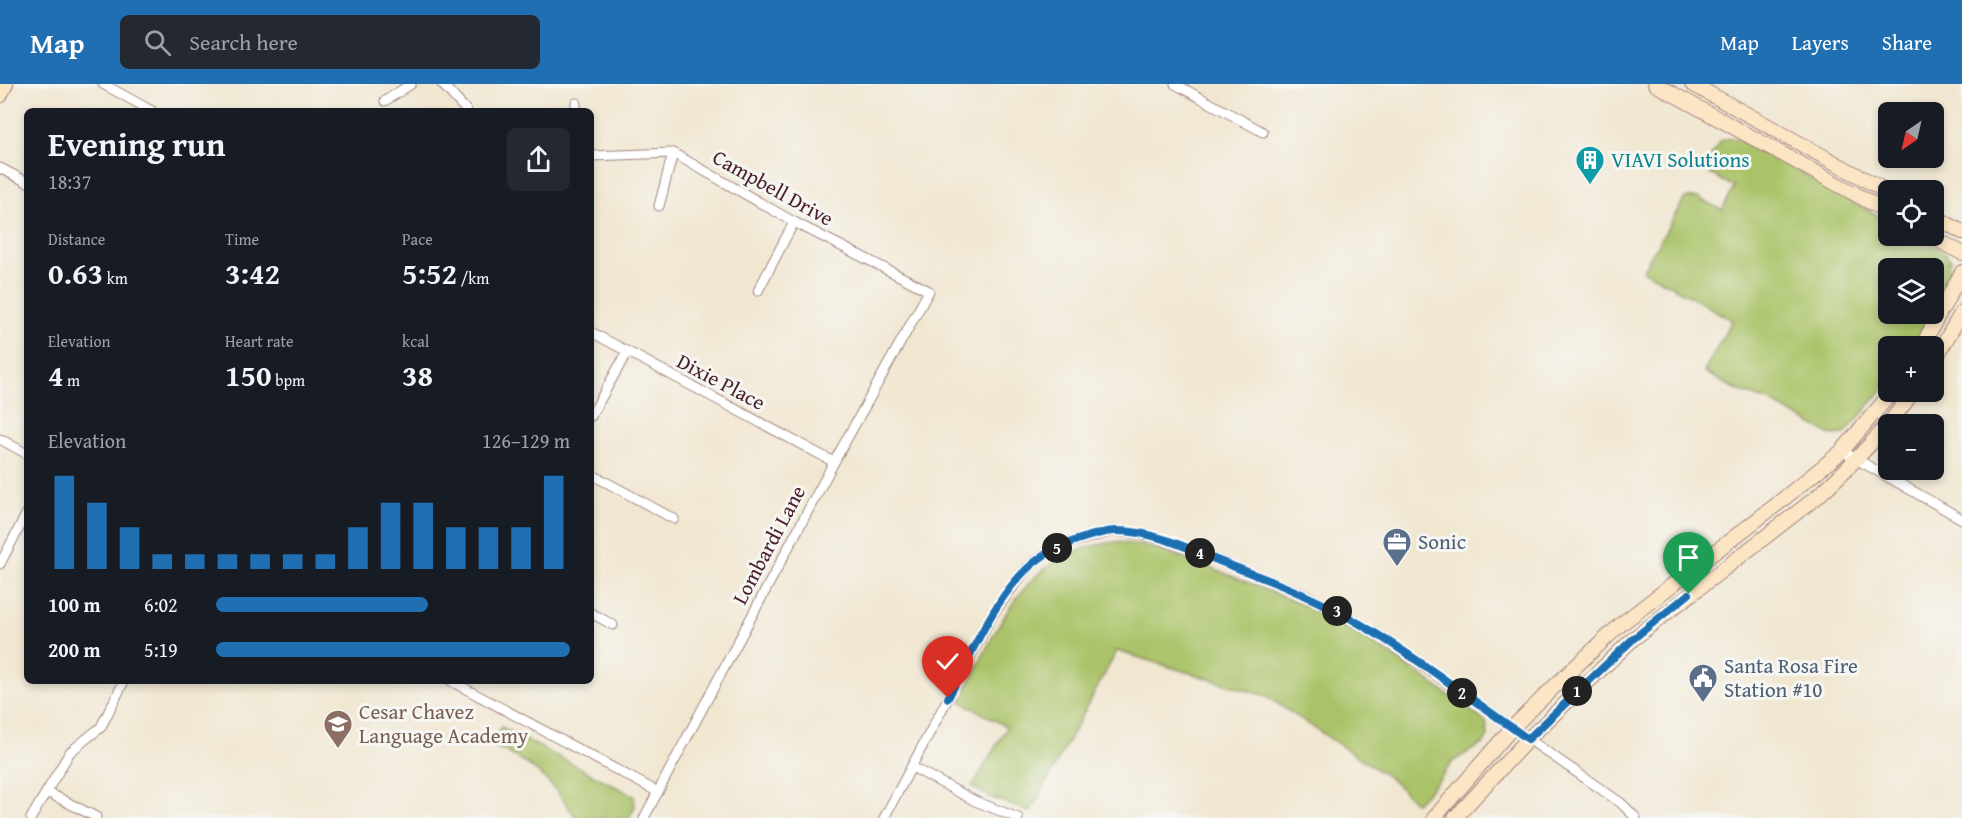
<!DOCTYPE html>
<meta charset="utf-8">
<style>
:root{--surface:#171b24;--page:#242831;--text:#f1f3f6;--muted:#9ea1a6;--accent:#1f6fb2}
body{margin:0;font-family:"Gentium Book Plus",serif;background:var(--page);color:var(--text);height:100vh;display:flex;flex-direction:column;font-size:22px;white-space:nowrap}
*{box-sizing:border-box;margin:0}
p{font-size:20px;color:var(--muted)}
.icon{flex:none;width:33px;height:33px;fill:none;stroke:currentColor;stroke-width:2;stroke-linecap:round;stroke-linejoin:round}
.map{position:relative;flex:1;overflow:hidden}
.side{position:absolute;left:24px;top:24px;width:570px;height:576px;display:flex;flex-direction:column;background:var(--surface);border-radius:9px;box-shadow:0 3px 9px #0003}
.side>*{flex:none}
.needle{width:39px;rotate:214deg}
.tools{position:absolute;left:1878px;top:18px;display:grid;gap:12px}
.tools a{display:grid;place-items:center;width:66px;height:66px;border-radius:9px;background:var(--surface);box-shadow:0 3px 9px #0003;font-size:30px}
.pin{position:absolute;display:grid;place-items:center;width:51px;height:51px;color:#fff;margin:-62px -26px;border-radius:50% 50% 50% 0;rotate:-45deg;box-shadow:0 0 6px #0007}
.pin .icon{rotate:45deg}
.km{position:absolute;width:30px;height:30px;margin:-15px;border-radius:50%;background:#222;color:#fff;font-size:16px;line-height:30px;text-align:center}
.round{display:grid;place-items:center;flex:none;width:63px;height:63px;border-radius:9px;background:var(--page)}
.overview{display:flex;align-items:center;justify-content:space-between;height:102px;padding:0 24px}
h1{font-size:33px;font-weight:700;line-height:45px}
.stats{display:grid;grid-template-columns:repeat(3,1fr);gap:9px;height:102px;padding:6px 24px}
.stats div{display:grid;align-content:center}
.stats b{font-size:30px;font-weight:700}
.stats small{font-size:16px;font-weight:400}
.stats p{font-size:16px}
.chart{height:168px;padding:12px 24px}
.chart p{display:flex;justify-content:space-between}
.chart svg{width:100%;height:108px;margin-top:6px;stroke:var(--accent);stroke-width:6}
ul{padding:0 24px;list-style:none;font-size:20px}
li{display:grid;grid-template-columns:96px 72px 1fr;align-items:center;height:45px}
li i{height:15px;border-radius:8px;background:var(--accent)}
header{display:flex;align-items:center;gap:36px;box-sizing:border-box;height:84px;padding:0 30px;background:var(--accent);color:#fff}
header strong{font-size:28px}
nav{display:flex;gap:33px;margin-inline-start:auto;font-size:21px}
.search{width:420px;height:54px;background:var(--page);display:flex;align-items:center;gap:15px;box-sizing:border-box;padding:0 21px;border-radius:9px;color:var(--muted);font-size:22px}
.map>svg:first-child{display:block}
.green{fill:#aac368;stroke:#7a714a;stroke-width:1.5}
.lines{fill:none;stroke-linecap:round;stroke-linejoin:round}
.street-casing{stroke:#9e837e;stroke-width:11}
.secondary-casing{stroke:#9e837e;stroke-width:16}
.street{stroke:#fff;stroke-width:9}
.secondary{stroke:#fce5c4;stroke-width:14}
.route-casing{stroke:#fff;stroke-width:12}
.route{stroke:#1f6fb2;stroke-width:8}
.labels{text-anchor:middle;stroke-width:6;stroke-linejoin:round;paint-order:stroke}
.culture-label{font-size:21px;fill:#0d838f;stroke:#f6f6f2;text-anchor:start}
.street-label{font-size:21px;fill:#4a1f2b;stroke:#f6f6f2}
.service-label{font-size:21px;fill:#4e5e75;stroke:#f6f6f2;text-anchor:start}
.education-label{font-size:21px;fill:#785e54;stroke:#f6f6f2;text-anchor:start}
</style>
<header>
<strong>Map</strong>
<div class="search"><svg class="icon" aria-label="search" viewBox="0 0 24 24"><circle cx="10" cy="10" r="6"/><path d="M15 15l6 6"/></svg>Search here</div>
<nav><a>Map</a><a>Layers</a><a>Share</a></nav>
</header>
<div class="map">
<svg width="1962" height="734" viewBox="0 0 1962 734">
<rect width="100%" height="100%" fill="#f6f6f2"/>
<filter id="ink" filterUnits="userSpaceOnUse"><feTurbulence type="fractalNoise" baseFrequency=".0167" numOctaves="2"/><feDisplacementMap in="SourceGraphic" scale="12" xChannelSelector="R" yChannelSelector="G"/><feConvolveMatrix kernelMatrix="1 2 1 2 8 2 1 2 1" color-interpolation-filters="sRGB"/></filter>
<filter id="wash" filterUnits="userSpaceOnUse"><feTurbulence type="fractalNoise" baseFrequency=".008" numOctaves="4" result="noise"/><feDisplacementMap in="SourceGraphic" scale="24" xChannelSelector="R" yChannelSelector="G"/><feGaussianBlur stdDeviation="1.35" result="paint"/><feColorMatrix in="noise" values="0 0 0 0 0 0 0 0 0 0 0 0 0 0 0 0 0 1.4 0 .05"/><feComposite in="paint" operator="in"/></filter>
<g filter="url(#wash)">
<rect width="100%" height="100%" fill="#f1e7d1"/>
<g class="green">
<polygon points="1729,54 1741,56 1888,137 1888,152 1915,152 1943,167 1952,177 1948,178 1950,186 1943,197 1941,198 1942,200 1940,203 1938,202 1936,205 1938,207 1934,215 1934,184 1888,184 1888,230 1932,230 1913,262 1888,262 1888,299 1845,350 1831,351 1771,318 1737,306 1704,288 1732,236 1643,186 1685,114 1698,114 1722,126 1734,103 1710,90 1712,86 1706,82 1720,57"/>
<path d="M 1115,458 C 1154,461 1188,475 1224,489 C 1261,504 1299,517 1333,536 C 1387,565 1436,603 1486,638 L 1488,652 L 1484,659 L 1453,677 L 1438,697 L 1416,719 L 1391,695 L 1266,612 L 1117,567 L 1030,728 L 990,713 L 972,703 L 1007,643 L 960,617 C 999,544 1021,468 1115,458 Z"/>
<path d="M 501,643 L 634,712 L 635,722 L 629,734 L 576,734 C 552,697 532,678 491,661 Z"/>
</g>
</g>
<g filter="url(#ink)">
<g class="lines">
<g class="street-casing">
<g id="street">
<polyline points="103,0 152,27"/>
<polyline points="442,0 467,27"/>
<polyline points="1175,0 1263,48"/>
<polyline points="385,17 411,0"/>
<polyline points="576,27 576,19"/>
<polyline points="591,72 673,69 794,138 929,207 834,378 644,734"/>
<polyline points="0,84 27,98"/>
<polyline points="659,122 673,69"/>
<polyline points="758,207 794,138"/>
<polyline points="591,248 834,378"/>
<polyline points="591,332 627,268"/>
<polyline points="0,355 27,370"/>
<polyline points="1842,367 1962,435"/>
<polyline points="591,390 674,435"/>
<polyline points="0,480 27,429"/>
<polyline points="591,529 613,541"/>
<polyline points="451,597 658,708"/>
<polyline points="912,683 975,717 1018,734"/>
<polyline points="47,708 96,733"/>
<polyline points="31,734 70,668 101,643 124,597"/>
<polyline points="884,734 993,530 1027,484 1044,471 1065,460 1114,447 1133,449 1157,454 1189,465 1308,512 1378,551 1621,719 1636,734"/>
</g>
</g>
<g class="secondary-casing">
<g id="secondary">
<polyline points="1655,0 1888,128"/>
<polyline points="1692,0 1888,108"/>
<polyline points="0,12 6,0"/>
<polyline points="1934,132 1962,148"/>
<polyline points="1930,152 1962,169"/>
<polyline points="1922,262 1962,188"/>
<polyline points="1934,277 1962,228"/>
<polyline points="1434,734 1512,644 1559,598 1620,541 1776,421 1842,367 1892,308"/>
<path d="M 1455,734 L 1528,655 L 1633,555 L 1817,413 C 1852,381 1885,347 1913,308"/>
</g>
</g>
<use href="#street" class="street"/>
<use href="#secondary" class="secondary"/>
</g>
</g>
<g class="lines" filter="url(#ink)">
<g class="route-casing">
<path id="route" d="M 948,614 C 973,567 999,501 1043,472 C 1058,461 1097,448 1115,447 C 1151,446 1188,464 1219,477 C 1263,494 1307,510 1348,533 C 1410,568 1469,614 1528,655 L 1633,555 L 1689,510"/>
</g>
<use href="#route" class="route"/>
</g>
<defs>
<g id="building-pin" transform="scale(1.5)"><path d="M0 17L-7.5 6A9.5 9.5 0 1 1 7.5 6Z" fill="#0f9aa8" stroke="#f6f6f2"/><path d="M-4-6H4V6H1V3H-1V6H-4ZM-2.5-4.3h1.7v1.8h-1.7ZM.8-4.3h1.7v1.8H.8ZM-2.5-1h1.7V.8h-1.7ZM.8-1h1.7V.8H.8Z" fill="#fff"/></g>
<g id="office-pin" transform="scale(1.5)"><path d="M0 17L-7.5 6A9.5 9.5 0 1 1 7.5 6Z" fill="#5c6f8a" stroke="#f6f6f2"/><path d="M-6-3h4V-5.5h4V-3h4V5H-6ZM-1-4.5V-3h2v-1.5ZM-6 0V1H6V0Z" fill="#fff"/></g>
<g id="civic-pin" transform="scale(1.5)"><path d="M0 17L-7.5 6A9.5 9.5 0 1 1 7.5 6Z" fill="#5c6f8a" stroke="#f6f6f2"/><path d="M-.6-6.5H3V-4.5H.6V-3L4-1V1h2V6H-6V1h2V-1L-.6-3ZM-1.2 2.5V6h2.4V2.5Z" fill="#fff"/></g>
<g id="school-pin" transform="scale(1.5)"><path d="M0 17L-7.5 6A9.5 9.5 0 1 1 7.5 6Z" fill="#8d6e63" stroke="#f6f6f2"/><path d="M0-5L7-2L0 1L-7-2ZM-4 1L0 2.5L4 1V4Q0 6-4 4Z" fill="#fff"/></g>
</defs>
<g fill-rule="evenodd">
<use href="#building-pin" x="1590" y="76"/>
<use href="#office-pin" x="1397" y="458"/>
<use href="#civic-pin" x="1703" y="594"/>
<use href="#school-pin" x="338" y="640"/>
</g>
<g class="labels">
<g class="culture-label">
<text x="1611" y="83">VIAVI Solutions</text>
</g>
<g class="street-label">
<text transform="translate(773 104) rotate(29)" y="7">Campbell Drive</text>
<text transform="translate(721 298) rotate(28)" y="7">Dixie Place</text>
<text transform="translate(769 461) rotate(-62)" y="7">Lombardi Lane</text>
</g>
<g class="service-label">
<text x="1418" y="465">Sonic</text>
<text x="1724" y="589">Santa Rosa Fire<tspan x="1724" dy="24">Station #10</tspan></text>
</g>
<g class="education-label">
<text x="359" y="635">Cesar Chavez<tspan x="359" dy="24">Language Academy</tspan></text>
</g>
</g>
</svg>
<div class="tools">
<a><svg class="needle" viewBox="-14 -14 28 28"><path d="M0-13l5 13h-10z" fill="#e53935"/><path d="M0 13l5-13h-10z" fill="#9ea1a6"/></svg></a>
<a><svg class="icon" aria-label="locate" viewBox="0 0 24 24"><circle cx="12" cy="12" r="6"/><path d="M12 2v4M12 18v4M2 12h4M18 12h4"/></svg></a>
<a><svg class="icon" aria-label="layers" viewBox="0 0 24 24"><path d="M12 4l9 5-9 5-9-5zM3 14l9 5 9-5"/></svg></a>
<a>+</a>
<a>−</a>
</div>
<div class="pin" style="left:1689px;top:510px;background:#1e9e55"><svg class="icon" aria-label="arrive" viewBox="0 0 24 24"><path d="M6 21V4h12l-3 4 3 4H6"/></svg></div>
<div class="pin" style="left:948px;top:614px;background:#d93025"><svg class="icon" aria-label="check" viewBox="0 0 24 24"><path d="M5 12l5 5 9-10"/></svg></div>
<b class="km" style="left:1577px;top:607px">1</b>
<b class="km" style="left:1462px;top:609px">2</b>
<b class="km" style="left:1337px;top:527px">3</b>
<b class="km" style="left:1200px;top:469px">4</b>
<b class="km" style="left:1057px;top:464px">5</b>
<section class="side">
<div class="overview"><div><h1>Evening run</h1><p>18:37</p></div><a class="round"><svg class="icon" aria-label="share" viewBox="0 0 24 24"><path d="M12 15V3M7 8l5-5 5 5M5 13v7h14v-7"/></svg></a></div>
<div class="stats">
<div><p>Distance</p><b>0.63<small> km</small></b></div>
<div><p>Time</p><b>3:42</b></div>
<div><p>Pace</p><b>5:52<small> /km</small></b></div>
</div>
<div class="stats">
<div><p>Elevation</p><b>4<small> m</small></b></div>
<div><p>Heart rate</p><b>150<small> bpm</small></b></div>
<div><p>kcal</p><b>38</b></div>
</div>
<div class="chart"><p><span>Elevation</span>126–129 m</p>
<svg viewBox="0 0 160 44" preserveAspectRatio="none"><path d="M5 44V6M15 44V17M25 44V27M35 44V38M45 44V38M55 44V38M65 44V38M75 44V38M85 44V38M95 44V27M105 44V17M115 44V17M125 44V27M135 44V27M145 44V27M155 44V6"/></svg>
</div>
<ul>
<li><b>100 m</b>6:02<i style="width:60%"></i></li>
<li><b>200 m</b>5:19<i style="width:100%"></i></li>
</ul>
</section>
</div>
